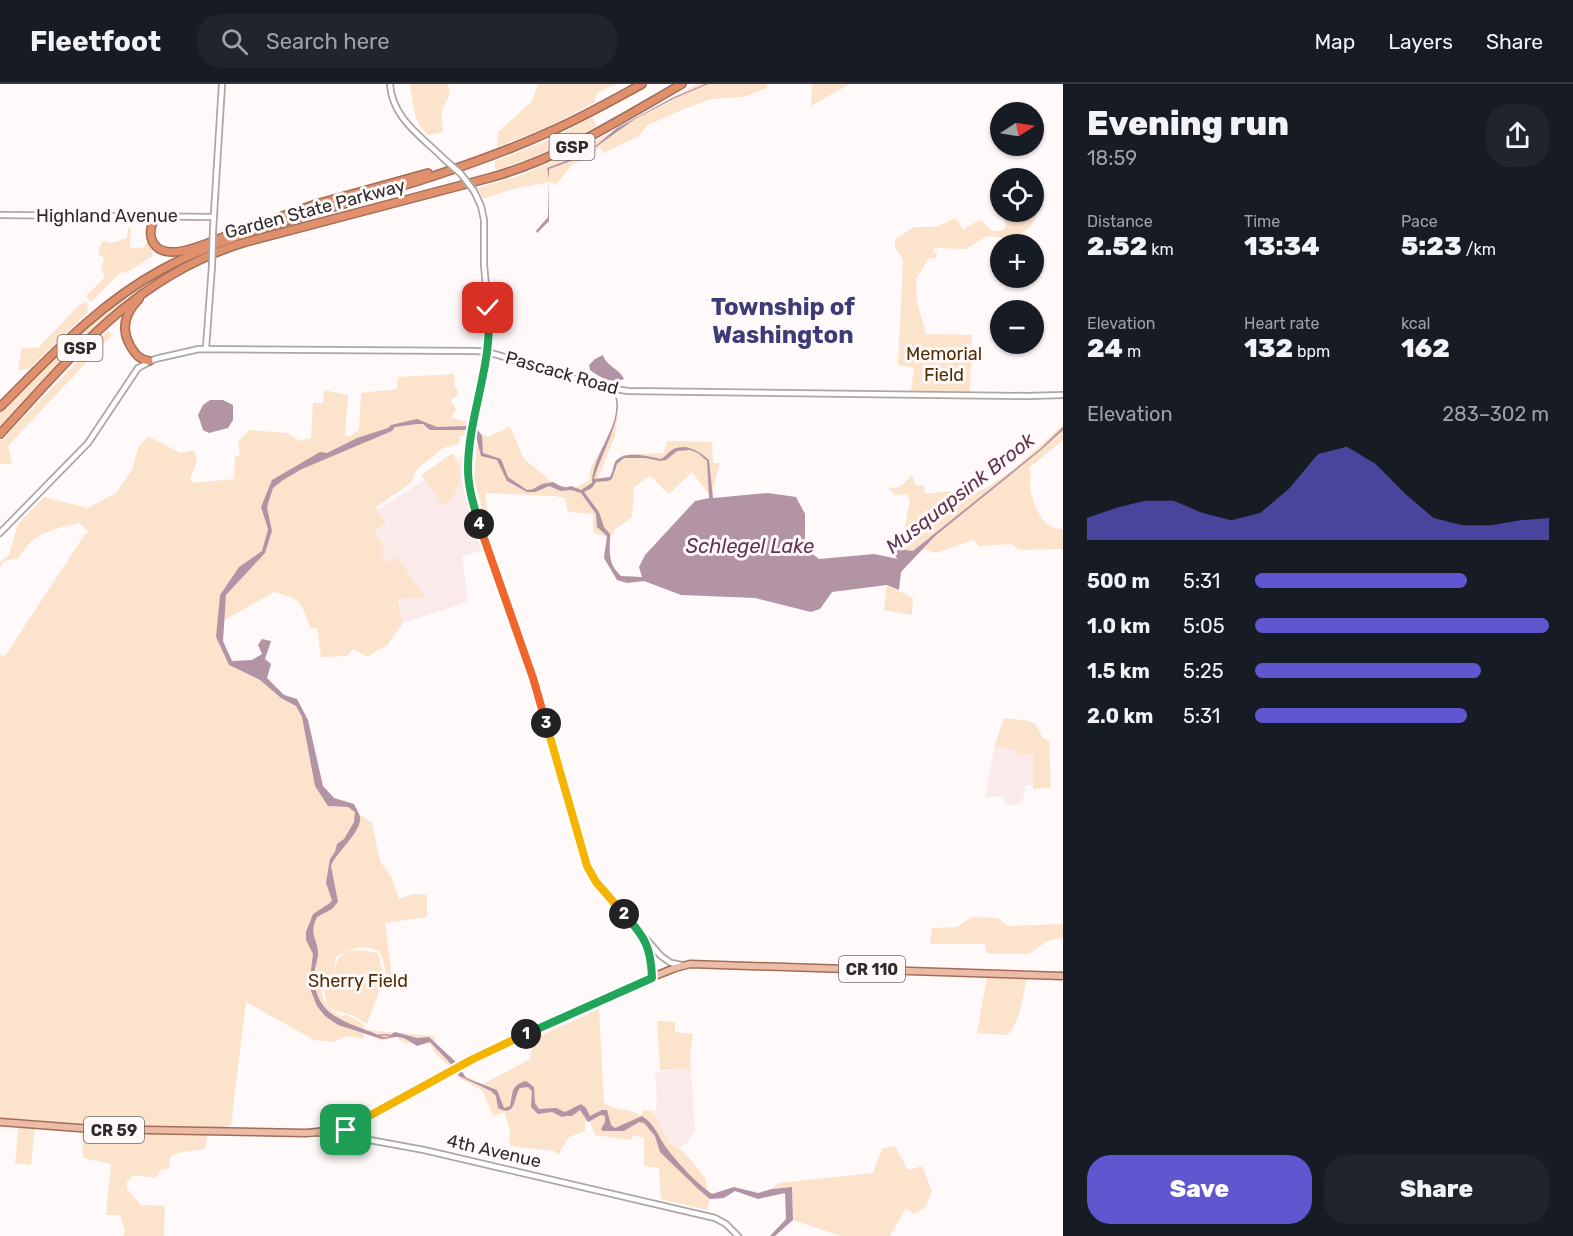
<!DOCTYPE html>
<meta charset="utf-8">
<style>
:root{--surface:#171b24;--page:#20242c;--text:#f1f3f6;--muted:#9ea1a6;--line:#363941;--accent:#5f57d0}
body{margin:0;font-family:Rubik,sans-serif;background:var(--page);color:var(--text);height:100vh;display:flex;flex-direction:column;font-size:22px;white-space:nowrap}
*{box-sizing:border-box;margin:0}
p{font-size:20px;color:var(--muted)}
.icon{flex:none;width:33px;height:33px;fill:none;stroke:currentColor;stroke-width:2;stroke-linecap:round;stroke-linejoin:round}
.map{position:relative;flex:1;overflow:hidden}
.panel{display:flex;flex-direction:column;background:var(--surface);width:510px}
.panel>*{flex:none}
.needle{width:39px;rotate:78deg}
.buttons{position:absolute;left:990px;top:18px;display:grid;gap:12px}
.buttons a{display:grid;place-items:center;width:54px;height:54px;border-radius:50%;background:var(--surface);box-shadow:0 2px 4px #0004;font-size:30px}
.pin{position:absolute;display:grid;place-items:center;width:51px;height:51px;color:#fff;margin:-26px;border-radius:12px;box-shadow:0 3px 9px #0006}
.km{position:absolute;width:30px;height:30px;margin:-15px;border-radius:50%;background:#222;color:#fff;font-size:16px;line-height:30px;text-align:center}
.round{display:grid;place-items:center;flex:none;width:63px;height:63px;border-radius:24px;background:var(--page)}
.head{display:flex;align-items:center;justify-content:space-between;height:102px;padding:0 24px}
h1{font-size:33px;font-weight:800;line-height:45px}
.stats{display:grid;grid-template-columns:repeat(3,1fr);gap:9px;height:102px;padding:6px 24px}
.stats div{display:grid;align-content:center}
.stats b{font-size:26px;font-weight:800}
.stats small{font-size:16px;font-weight:400}
.stats p{font-size:16px}
.chart{height:168px;padding:12px 24px}
.chart p{display:flex;justify-content:space-between}
.chart svg{width:100%;height:108px;margin-top:6px;fill:var(--accent);opacity:.7}
.primary-button{display:flex;gap:12px;margin-top:auto;padding:12px 24px}
.primary-button a{flex:1;height:69px;border-radius:24px;background:var(--accent);color:#fff;font-size:24px;font-weight:800;line-height:69px;text-align:center}
.primary-button a+a{background:var(--page);color:var(--text)}
ul{padding:0 24px;list-style:none;font-size:20px}
li{display:grid;grid-template-columns:96px 72px 1fr;align-items:center;height:45px}
li i{height:15px;border-radius:8px;background:var(--accent)}
header{display:flex;align-items:center;gap:36px;box-sizing:border-box;height:84px;padding:0 30px;background:var(--surface);border-bottom:2px solid var(--line)}
header strong{font-size:28px}
nav{display:flex;gap:33px;margin-inline-start:auto;font-size:21px}
.search{width:420px;height:54px;background:var(--page);display:flex;align-items:center;gap:15px;box-sizing:border-box;padding:0 21px;border-radius:24px;color:var(--muted);font-size:22px}
main{display:flex;flex:1;min-height:0}
.map>svg:first-child{display:block}
.built{fill:#faeae9}
.green{fill:#fce3cc}
.water{fill:#b294a5;fill-rule:evenodd}
.lines{fill:none;stroke-linecap:round;stroke-linejoin:round}
.stream{stroke:#b294a5;stroke-width:1.5}
.secondary-casing{stroke:#aca6a5;stroke-width:8}
.primary-casing{stroke:#a36d57;stroke-width:9}
.highway-casing{stroke:#a36d57;stroke-width:10}
.secondary{stroke:#fff;stroke-width:4.5}
.primary{stroke:#edbca8;stroke-width:6}
.highway{stroke:#e1906e;stroke-width:7}
.secondary-bridge-casing{stroke:#aca6a5;stroke-width:8;stroke-linecap:butt}
.secondary-bridge{stroke:#fff;stroke-width:4.5}
.split-1-casing{stroke:#fff;stroke-width:12}
.split-2-casing{stroke:#fff;stroke-width:12}
.split-3-casing{stroke:#fff;stroke-width:12}
.split-4-casing{stroke:#fff;stroke-width:12}
.split-5-casing{stroke:#fff;stroke-width:12}
.split-1{stroke:#f5b400;stroke-width:8}
.split-2{stroke:#22a559;stroke-width:8}
.split-3{stroke:#f5b400;stroke-width:8}
.split-4{stroke:#f0652b;stroke-width:8}
.split-5{stroke:#22a559;stroke-width:8}
.labels{text-anchor:middle;stroke-width:6;stroke-linejoin:round;paint-order:stroke}
.shield{fill:#fffaf9;stroke:#6d6a6a;stroke-width:1.5}
.shield-label{font-size:16px;font-weight:bold;fill:#2f2c2c}
.street-label{font-size:18px;fill:#2f2c2c;stroke:#fffaf9}
.park-label{font-size:18px;fill:#512e05;stroke:#fffaf9}
.water-label{font-size:20px;font-style:italic;fill:#613651;stroke:#fffaf9}
.district-label{font-size:24px;font-weight:bold;fill:#3d3c79;stroke:#fffaf9}
</style>
<header>
<strong>Fleetfoot</strong>
<div class="search"><svg class="icon" aria-label="search" viewBox="0 0 24 24"><circle cx="10" cy="10" r="6"/><path d="M15 15l6 6"/></svg>Search here</div>
<nav><a>Map</a><a>Layers</a><a>Share</a></nav>
</header>
<main>
<div class="map">
<svg width="1063" height="1152" viewBox="0 0 1063 1152">
<rect width="100%" height="100%" fill="#fffaf9"/>
<g class="built">
<polygon points="469,367 468,394 487,465 462,472 468,518 403,539 399,513 397,473 389,479 379,466 384,463 374,448 386,439 378,426"/>
<polygon points="1004,634 1034,639 1038,642 1042,654 1049,657 1046,701 1026,701 1023,715 1017,721 1010,722 1005,720 1003,713 1000,712 985,713 995,661"/>
<polygon points="691,985 695,1047 687,1059 678,1064 669,1059 653,1031 657,1022 655,988"/>
</g>
<g class="green">
<path d="M 410,0 L 448,0 C 453,15 444,16 442,28 C 441,34 443,42 443,48 L 429,51 C 413,41 413,17 410,0 Z"/>
<polygon points="538,0 617,0 597,9 595,18 548,43 497,63 498,48 532,17"/>
<polygon points="697,0 767,0 767,4 743,13 712,15 684,25 648,41 639,52 604,69 600,64 571,82 556,101 550,98 509,106 483,115 478,104 519,92 576,68"/>
<polygon points="812,0 850,0 811,22"/>
<path d="M 593,33 L 596,42 C 565,60 531,76 495,86 L 495,77 L 554,54 Z"/>
<polygon points="1034,127 1037,131 1032,141 1014,155 987,152 966,165 935,164 933,169 937,168 936,174 930,174 931,171 916,195 917,217 926,250 972,251 970,308 911,307 914,284 898,281 903,176 895,163 895,155 914,143 936,143 956,134 963,145 980,136 993,147 1001,147 1007,142 1001,131 1003,128"/>
<polygon points="131,144 130,164 142,164 149,157 153,172 127,188 120,189 91,218 86,212 105,193 101,185 104,174 99,171 99,164 103,157 111,159 127,154 128,145"/>
<path d="M 169,184 L 171,186 L 121,220 L 74,264 L 0,345 L 0,328 C 55,274 102,223 169,184 Z"/>
<polygon points="87,218 88,227 84,232 29,285 18,286 22,264 38,264 80,220"/>
<polygon points="108,246 112,251 8,362 12,380 0,380 0,358"/>
<path d="M 454,290 L 455,303 L 459,309 L 451,317 L 456,325 L 451,334 L 467,337 L 464,352 L 460,352 L 459,360 L 443,364 L 417,385 L 411,399 L 376,423 L 386,439 L 374,448 L 385,463 L 380,467 L 389,479 L 397,473 L 425,513 L 398,515 L 403,539 L 387,561 L 367,573 L 353,565 L 347,572 L 321,573 L 317,544 L 311,545 C 300,518 304,516 274,508 L 223,537 L 226,511 L 265,469 L 272,447 L 266,438 L 268,445 L 262,467 L 239,483 L 220,511 L 216,553 L 229,581 L 260,596 L 281,614 L 296,621 L 302,633 L 328,722 L 348,723 L 372,739 L 380,777 L 392,794 L 399,815 L 413,810 L 427,811 L 427,833 L 385,839 L 392,893 L 387,897 L 383,876 L 379,867 C 363,860 350,864 336,873 L 334,889 C 335,885 336,878 339,874 C 347,862 366,867 378,869 L 384,894 L 367,940 C 361,937 355,932 349,930 C 324,924 326,923 324,897 L 334,893 L 323,895 C 319,913 325,923 341,932 L 347,931 L 363,940 L 366,946 L 434,952 L 436,961 L 452,980 L 449,982 L 435,969 L 430,959 L 404,959 L 396,953 L 382,957 L 365,950 L 362,955 L 347,952 L 334,958 L 314,956 L 246,918 L 231,1041 L 208,1048 L 205,1065 L 177,1069 L 170,1073 L 169,1085 L 162,1085 L 155,1094 L 134,1091 L 127,1098 L 127,1105 L 141,1121 L 165,1122 L 164,1152 L 123,1152 L 125,1148 L 120,1131 L 106,1131 L 111,1080 L 83,1074 L 82,1045 L 35,1041 L 31,1081 L 15,1079 L 19,1040 L 0,1038 L 0,571 L 5,572 L 85,450 L 90,449 L 79,439 C 53,445 32,449 19,474 L 4,477 L 0,483 L 0,478 L 9,471 L 18,440 L 44,413 L 88,424 L 116,409 L 132,386 L 138,364 L 148,352 L 180,369 L 194,366 L 197,377 L 190,395 L 194,399 L 234,395 L 235,373 L 240,371 L 238,358 L 249,346 L 288,349 L 299,357 L 311,354 L 313,319 L 323,319 L 324,306 L 348,311 L 345,352 L 350,352 L 359,346 L 361,309 L 397,305 L 398,293 Z"/>
<polygon points="618,330 615,352 597,396 610,394 622,371 664,369 667,357 712,358 713,379 720,379 712,408 707,408 692,388 669,410 650,392 634,403 632,433 614,446 611,454 593,449 593,430 568,428 565,414 554,412 485,409 487,427 483,428 474,395 478,348 488,353 510,343 524,375 545,392 552,400 575,404 590,396 590,385 601,366"/>
<path d="M 1063,341 L 1063,356 L 1029,384 C 1032,393 1029,399 1031,408 C 1035,424 1043,446 1063,445 L 1063,465 L 1019,466 L 1011,460 L 979,462 L 973,456 L 936,469 L 923,465 L 912,467 L 900,465 L 910,417 L 906,410 L 895,411 L 888,405 L 901,402 L 912,391 L 916,402 L 924,401 L 925,410 L 952,407 L 954,414 C 990,413 1035,365 1063,341 Z"/>
<path d="M 451,370 L 453,370 C 466,390 460,407 444,422 L 422,392 L 424,389 Z"/>
<polygon points="887,501 913,514 912,531 884,526"/>
<path d="M 1004,634 C 1025,637 1035,633 1042,654 L 1049,657 L 1051,703 L 1033,705 L 1034,670 L 1018,671 L 1017,667 L 995,661 Z"/>
<polygon points="972,833 998,834 1008,842 1063,840 1063,854 1049,856 1029,870 987,870 985,860 930,860 932,844 957,843"/>
<path d="M 987,892 L 1027,893 C 1023,910 1021,939 1007,951 L 977,949 Z"/>
<path d="M 599,925 L 604,1018 C 614,1028 629,1023 641,1032 L 643,1026 L 652,1027 L 669,1059 L 684,1068 L 705,1094 L 710,1115 L 707,1126 L 661,1115 L 659,1084 L 644,1082 L 644,1054 L 634,1051 L 630,1056 L 595,1051 L 589,1036 L 585,1038 L 585,1047 L 569,1053 L 558,1071 L 554,1067 L 516,1063 L 509,1060 L 510,1046 L 504,1028 L 493,1032 L 483,1007 L 459,994 L 457,992 L 461,990 L 483,1000 L 530,975 L 533,955 Z"/>
<polygon points="657,937 675,938 675,948 693,950 690,970 691,985 660,986"/>
<polygon points="895,1062 908,1086 922,1082 932,1107 925,1124 914,1130 906,1124 890,1152 841,1152 793,1136 792,1103 772,1105 778,1099 873,1089 882,1065"/>
</g>
<g class="water">
<polygon points="705,0 708,0 673,15 635,35 582,73 549,85 549,137 537,149 536,147 548,133 549,95 547,84 587,69 617,44 672,14"/>
<path d="M 603,271 C 607,283 619,284 624,295 C 612,300 601,294 590,286 L 589,281 L 595,275 Z"/>
<path d="M 615,311 C 627,327 599,374 594,395 L 610,393 C 613,388 613,383 615,378 C 624,366 648,372 660,375 C 666,373 667,369 672,366 C 686,358 700,368 709,376 L 713,414 L 768,409 L 796,413 L 805,430 L 805,464 L 819,475 L 874,470 L 898,475 L 892,469 L 900,465 L 913,467 L 1040,365 L 1063,343 L 1063,346 L 1041,366 L 935,452 L 901,488 L 899,506 L 887,501 L 832,508 L 820,525 L 811,528 L 755,514 L 681,511 L 644,497 L 627,499 L 617,496 L 604,474 L 607,452 L 597,443 L 596,430 L 581,409 L 571,406 L 561,407 L 549,402 L 535,408 L 527,408 L 507,397 L 497,376 L 481,372 L 475,348 L 467,346 L 430,346 L 423,340 L 417,340 L 395,343 L 392,347 L 302,385 L 283,396 L 273,404 L 267,423 L 272,447 L 265,469 L 226,511 L 223,557 L 232,577 L 252,576 L 262,570 L 258,561 L 262,555 L 271,557 L 265,575 L 271,580 L 267,594 L 284,611 L 297,615 L 308,636 L 323,702 L 334,714 L 354,720 C 356,724 359,729 360,733 C 362,748 336,768 331,782 L 338,818 L 332,825 L 317,833 C 308,852 318,854 318,869 C 318,877 314,884 314,893 C 316,936 351,938 383,953 L 387,953 L 395,948 L 417,954 L 429,953 L 457,979 L 466,994 L 497,1006 L 504,1024 L 510,1022 C 513,1010 510,1001 526,997 L 534,1003 L 535,1019 L 539,1025 L 556,1024 L 565,1028 L 581,1020 L 586,1024 L 590,1032 L 602,1026 L 607,1026 L 611,1041 L 615,1044 L 642,1032 C 656,1041 658,1053 668,1066 C 680,1081 696,1099 712,1110 L 734,1103 L 758,1109 L 772,1105 L 792,1103 L 793,1136 L 775,1152 L 770,1152 L 786,1135 L 785,1109 L 758,1115 L 735,1107 L 724,1114 L 710,1115 L 697,1104 L 660,1068 L 655,1052 L 644,1039 L 639,1038 L 624,1047 L 603,1047 L 601,1045 L 605,1038 L 605,1032 L 601,1031 L 588,1038 L 580,1026 L 572,1032 L 566,1032 L 562,1033 L 552,1028 L 538,1030 L 531,1023 L 532,1007 L 528,1003 L 520,1004 C 513,1013 517,1034 498,1024 L 496,1012 L 491,1007 L 459,992 L 452,981 L 430,958 L 417,962 L 401,952 L 382,955 L 338,941 L 325,932 L 317,922 L 309,902 L 313,870 L 306,856 L 306,848 L 313,830 L 330,819 L 332,816 L 326,799 L 330,775 L 335,768 L 337,760 L 344,755 L 354,738 L 355,728 L 348,723 L 328,722 L 315,702 L 302,633 L 296,622 L 281,614 L 260,596 L 229,581 L 216,553 L 220,511 L 239,483 L 262,467 L 268,445 L 261,423 L 272,396 L 320,368 L 327,369 L 357,354 L 388,344 L 391,341 L 417,335 L 437,343 L 466,342 L 478,346 L 482,352 L 483,369 L 501,375 L 508,393 L 527,406 L 533,405 L 542,400 L 553,398 C 561,402 562,405 571,402 L 581,406 L 592,399 C 593,367 623,342 615,311 ZM 690,366 L 698,369 L 707,377 L 709,414 L 695,417 L 645,471 L 639,483 L 642,493 L 621,492 C 607,479 610,468 610,450 L 604,443 L 599,428 L 584,408 L 592,404 L 596,398 L 608,397 L 612,395 L 617,380 L 624,374 L 645,374 L 660,377 L 666,376 L 677,367 Z"/>
<polygon points="210,316 223,316 233,321 233,336 228,344 209,349 203,346 198,331 203,321"/>
</g>
<g class="lines">
<g class="stream">
<polyline points="617,302 617,297"/>
<polyline points="379,951 389,951"/>
<polyline points="397,952 407,954"/>
</g>
<g class="secondary-casing">
<g id="secondary">
<path d="M 390,0 C 392,34 421,52 443,74"/>
<polyline points="474,107 481,122 484,136 484,181 489,235 488,268 469,367 469,402 492,480 533,594 589,788 596,798 661,872 671,879 682,881"/>
<polyline points="0,131 214,133"/>
<polyline points="213,146 222,0"/>
<polyline points="206,264 212,182"/>
<polyline points="0,449 88,359 138,284 155,275 199,265 476,267 488,268 602,303 628,307 1027,312 1063,311"/>
<polyline points="645,855 650,869 652,894"/>
<polyline points="343,1043 350,1049 364,1055 424,1066 715,1134 726,1140 738,1152"/>
<polyline points="318,1049 351,1052"/>
</g>
</g>
<g class="primary-casing">
<path id="primary" d="M 0,1038 L 92,1045 L 305,1049 C 361,1048 426,999 476,974 C 534,944 595,919 655,892 L 675,884 L 690,880 L 1063,892"/>
</g>
<g class="highway-casing">
<g id="highway">
<path d="M 155,133 C 151,142 148,151 154,160 C 168,180 211,157 229,151"/>
<polyline points="227,152 316,120 428,89"/>
<path d="M 139,215 C 125,229 120,245 131,263 C 136,271 139,275 149,277"/>
<path d="M 0,323 C 50,273 98,220 161,186 C 230,148 309,132 383,108 C 439,91 496,72 549,48 C 581,34 611,17 642,0"/>
<path d="M 0,350 C 75,269 136,191 246,158 L 489,94 C 559,75 619,36 682,0"/>
</g>
</g>
<use href="#secondary" class="secondary"/>
<use href="#primary" class="primary"/>
<use href="#highway" class="highway"/>
<g class="secondary-bridge-casing">
<g id="secondary-bridge">
<polyline points="443,74 461,90 474,107"/>
<polyline points="212,182 213,146"/>
</g>
</g>
<use href="#secondary-bridge" class="secondary-bridge"/>
</g>
<g class="lines">
<g class="split-1-casing">
<polyline id="split-1" points="346,1046 343,1043 369,1032 473,975 526,950"/>
</g>
<g class="split-2-casing">
<path id="split-2" d="M 526,950 L 652,894 C 651,863 645,853 624,830"/>
</g>
<g class="split-3-casing">
<polyline id="split-3" points="546,639 587,782 596,798 624,830"/>
</g>
<g class="split-4-casing">
<polyline id="split-4" points="479,440 533,594 546,639"/>
</g>
<g class="split-5-casing">
<path id="split-5" d="M 479,440 C 474,422 468,404 468,385 C 468,331 494,279 488,224"/>
</g>
<use href="#split-1" class="split-1"/>
<use href="#split-2" class="split-2"/>
<use href="#split-3" class="split-3"/>
<use href="#split-4" class="split-4"/>
<use href="#split-5" class="split-5"/>
</g>
<g class="labels">
<g class="shield">
<rect x="549.5" y="50" width="45" height="26" rx="4.5"/>
<rect x="57.5" y="251" width="45" height="26" rx="4.5"/>
<rect x="839" y="872" width="66" height="26" rx="4.5"/>
<rect x="84" y="1033" width="60" height="26" rx="4.5"/>
</g>
<g class="shield-label">
<text x="572" y="69">GSP</text>
<text x="80" y="270">GSP</text>
<text x="872" y="891">CR 110</text>
<text x="114" y="1052">CR 59</text>
</g>
<g class="street-label">
<text transform="translate(315 125) rotate(-15)" y="6">Garden State Parkway</text>
<text x="107" y="138">Highland Avenue</text>
<text transform="translate(562 289) rotate(16)" y="6">Pascack Road</text>
<text transform="translate(494 1067) rotate(13)" y="6">4th Avenue</text>
</g>
<g class="park-label">
<text x="944" y="276">Memorial<tspan x="944" dy="21">Field</tspan></text>
<text x="358" y="903">Sherry Field</text>
</g>
<g class="water-label">
<text transform="translate(960 409) rotate(-38)" y="7">Musquapsink Brook</text>
<text x="750" y="469">Schlegel Lake</text>
</g>
<g class="district-label">
<text x="783" y="231">Township of<tspan x="783" dy="28">Washington</tspan></text>
</g>
</g>
</svg>
<div class="buttons">
<a><svg class="needle" viewBox="-14 -14 28 28"><path d="M0-13l5 13h-10z" fill="#e53935"/><path d="M0 13l5-13h-10z" fill="#9ea1a6"/></svg></a>
<a><svg class="icon" aria-label="locate" viewBox="0 0 24 24"><circle cx="12" cy="12" r="6"/><path d="M12 2v4M12 18v4M2 12h4M18 12h4"/></svg></a>
<a>+</a>
<a>−</a>
</div>
<div class="pin" style="left:346px;top:1046px;background:#1e9e55"><svg class="icon" aria-label="arrive" viewBox="0 0 24 24"><path d="M6 21V4h12l-3 4 3 4H6"/></svg></div>
<div class="pin" style="left:488px;top:224px;background:#d93025"><svg class="icon" aria-label="check" viewBox="0 0 24 24"><path d="M5 12l5 5 9-10"/></svg></div>
<b class="km" style="left:526px;top:950px">1</b>
<b class="km" style="left:624px;top:830px">2</b>
<b class="km" style="left:546px;top:639px">3</b>
<b class="km" style="left:479px;top:440px">4</b>
</div>
<section class="panel">
<div class="head"><div><h1>Evening run</h1><p>18:59</p></div><a class="round"><svg class="icon" aria-label="share" viewBox="0 0 24 24"><path d="M12 15V3M7 8l5-5 5 5M5 13v7h14v-7"/></svg></a></div>
<div class="stats">
<div><p>Distance</p><b>2.52<small> km</small></b></div>
<div><p>Time</p><b>13:34</b></div>
<div><p>Pace</p><b>5:23<small> /km</small></b></div>
</div>
<div class="stats">
<div><p>Elevation</p><b>24<small> m</small></b></div>
<div><p>Heart rate</p><b>132<small> bpm</small></b></div>
<div><p>kcal</p><b>162</b></div>
</div>
<div class="chart"><p><span>Elevation</span>283–302 m</p>
<svg viewBox="0 0 160 44" preserveAspectRatio="none"><path d="M0 44V35L10 31L20 28L30 28L40 33L50 36L60 33L70 23L80 9L90 6L100 13L110 25L120 35L130 38L140 38L150 36L160 35V44z"/></svg>
</div>
<ul>
<li><b>500 m</b>5:31<i style="width:72%"></i></li>
<li><b>1.0 km</b>5:05<i style="width:100%"></i></li>
<li><b>1.5 km</b>5:25<i style="width:77%"></i></li>
<li><b>2.0 km</b>5:31<i style="width:72%"></i></li>
</ul>
<div class="primary-button"><a>Save</a><a>Share</a></div>
</section>
</main>
